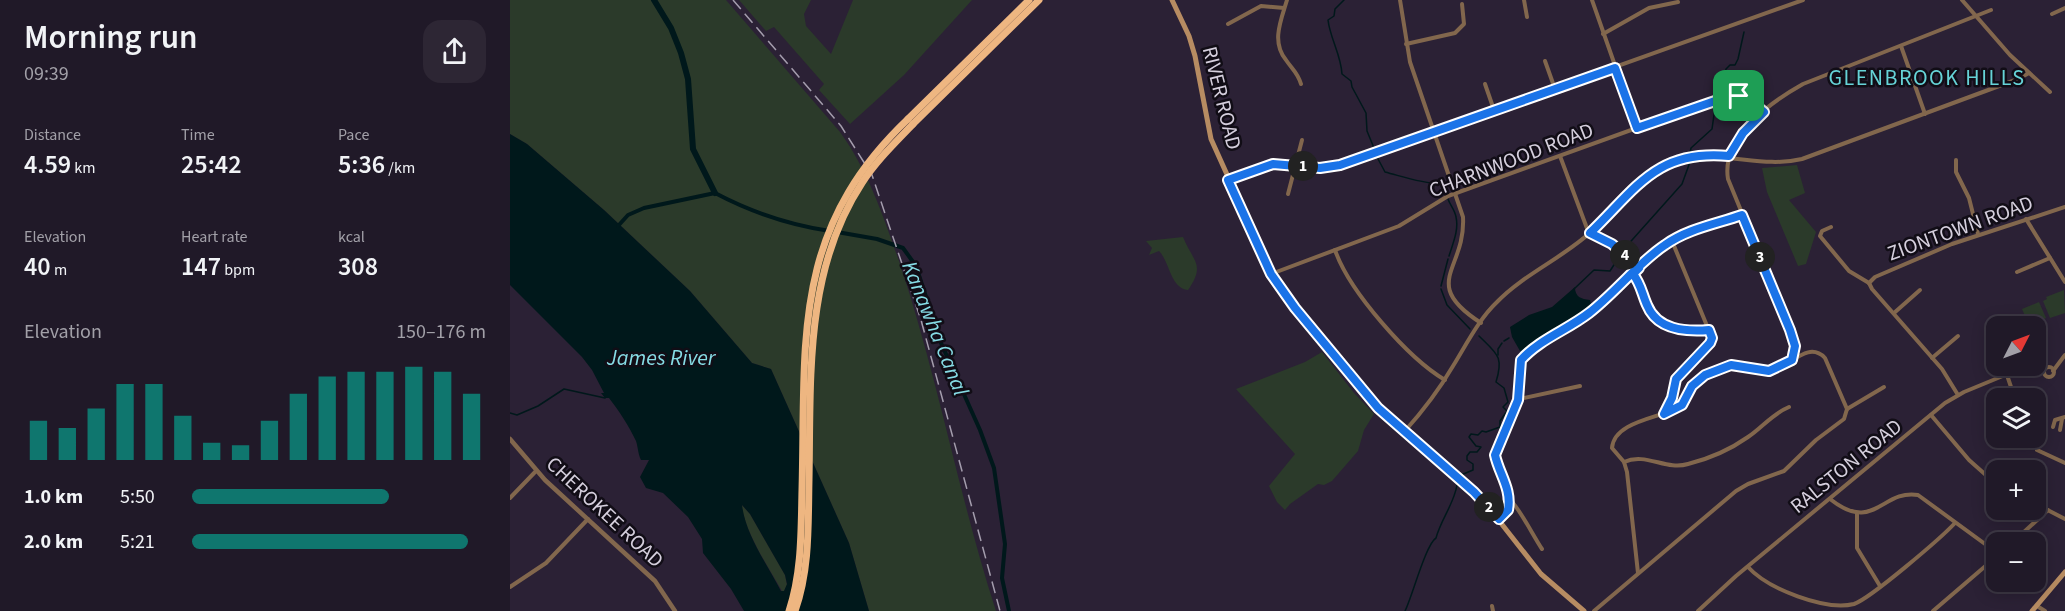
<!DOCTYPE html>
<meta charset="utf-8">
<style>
:root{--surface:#201928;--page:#2d2634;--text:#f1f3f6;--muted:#a2a0a8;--line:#3d3845;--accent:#0f766e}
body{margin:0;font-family:"Source Sans 3",sans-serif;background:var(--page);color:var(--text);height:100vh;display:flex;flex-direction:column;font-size:22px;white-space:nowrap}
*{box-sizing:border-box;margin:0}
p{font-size:20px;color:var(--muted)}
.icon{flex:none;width:33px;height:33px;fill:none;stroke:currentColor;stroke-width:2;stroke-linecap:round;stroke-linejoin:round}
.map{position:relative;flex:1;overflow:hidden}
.side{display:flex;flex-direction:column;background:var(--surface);width:510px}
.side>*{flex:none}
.needle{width:39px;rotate:48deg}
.controls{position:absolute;left:1476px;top:316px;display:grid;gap:12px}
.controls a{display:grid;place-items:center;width:60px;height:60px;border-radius:12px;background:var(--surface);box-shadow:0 3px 15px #0003,0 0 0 2px var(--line);font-size:30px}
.pin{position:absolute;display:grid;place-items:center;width:51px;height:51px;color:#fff;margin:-26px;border-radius:12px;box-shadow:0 3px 9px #0006}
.km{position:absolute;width:30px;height:30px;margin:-15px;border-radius:50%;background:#222;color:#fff;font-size:16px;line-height:30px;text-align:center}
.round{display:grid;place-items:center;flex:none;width:63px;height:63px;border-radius:18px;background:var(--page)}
.head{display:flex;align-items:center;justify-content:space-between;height:102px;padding:0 24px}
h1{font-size:33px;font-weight:600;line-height:45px}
.stats{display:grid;grid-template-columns:repeat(3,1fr);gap:9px;height:102px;padding:6px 24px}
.stats div{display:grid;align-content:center}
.stats b{font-size:26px;font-weight:600}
.stats small{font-size:16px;font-weight:400}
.stats p{font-size:16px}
.chart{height:168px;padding:12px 24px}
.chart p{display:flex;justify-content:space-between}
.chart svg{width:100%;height:108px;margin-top:6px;stroke:var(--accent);stroke-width:6}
ul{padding:0 24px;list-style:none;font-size:20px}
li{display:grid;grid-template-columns:96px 72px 1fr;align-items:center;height:45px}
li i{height:15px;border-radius:8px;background:var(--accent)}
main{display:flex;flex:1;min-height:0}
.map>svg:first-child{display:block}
.green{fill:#2b3a2a}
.water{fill:#00181b;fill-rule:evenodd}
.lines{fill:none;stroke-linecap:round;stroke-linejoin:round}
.stream{stroke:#00181b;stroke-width:1.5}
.canal{stroke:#00181b;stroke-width:4}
.river{stroke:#00181b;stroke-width:6}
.minor{stroke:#82674d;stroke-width:4}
.tertiary{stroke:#82674d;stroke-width:4.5}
.secondary{stroke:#b78c62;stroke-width:5}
.trunk{stroke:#eeb681;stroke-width:7}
.rail{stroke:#a49dad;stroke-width:1.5;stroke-dasharray:12 6;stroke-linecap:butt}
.trunk-bridge{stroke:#eeb681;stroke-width:7}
.route-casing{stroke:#fff;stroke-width:12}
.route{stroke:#1a73e8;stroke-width:8}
.labels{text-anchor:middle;stroke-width:5;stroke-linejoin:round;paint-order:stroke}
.street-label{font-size:21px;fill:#d5cfdd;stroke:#110d16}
.neighbourhood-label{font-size:22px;letter-spacing:1.5px;fill:#66d3d7;stroke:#110d16}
.water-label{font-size:22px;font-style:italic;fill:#86dce5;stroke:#110d16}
</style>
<main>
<section class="side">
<div class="head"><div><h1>Morning run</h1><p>09:39</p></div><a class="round"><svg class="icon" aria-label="share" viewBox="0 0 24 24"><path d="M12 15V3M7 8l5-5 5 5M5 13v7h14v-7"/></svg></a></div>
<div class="stats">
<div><p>Distance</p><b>4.59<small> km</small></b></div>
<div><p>Time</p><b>25:42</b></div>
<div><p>Pace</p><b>5:36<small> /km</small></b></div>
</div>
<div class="stats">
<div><p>Elevation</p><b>40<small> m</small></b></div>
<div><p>Heart rate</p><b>147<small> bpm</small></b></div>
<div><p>kcal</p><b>308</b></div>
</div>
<div class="chart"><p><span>Elevation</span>150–176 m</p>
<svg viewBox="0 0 160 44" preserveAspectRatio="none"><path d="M5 44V28M15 44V31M25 44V23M35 44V13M45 44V13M55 44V26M65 44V37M75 44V38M85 44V28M95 44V17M105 44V10M115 44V8M125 44V8M135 44V6M145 44V8M155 44V17"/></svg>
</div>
<ul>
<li><b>1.0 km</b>5:50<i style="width:67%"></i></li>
<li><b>2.0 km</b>5:21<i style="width:94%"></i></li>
</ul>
</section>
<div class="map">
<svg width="1555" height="611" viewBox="0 0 1555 611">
<rect width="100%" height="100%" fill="#2b2135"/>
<g class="green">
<path d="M 0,0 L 216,0 L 330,132 C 359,172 374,218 390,264 C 428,378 449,497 486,611 L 359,611 L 339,543 L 261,369 L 242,363 L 180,291 L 94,210 L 17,144 L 0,134 Z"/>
<polygon points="229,0 301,0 294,14 296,26 321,54 343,0 462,0 394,75 340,124 309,90 314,84 264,27 256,31"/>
<polygon points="1287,165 1295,193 1279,200 1306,232 1296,264 1288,266 1257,192 1252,168"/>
<path d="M 673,237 C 683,262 696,264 678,290 C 660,288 660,262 649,251 L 639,255 L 642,248 L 636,241 Z"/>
<polygon points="1554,290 1555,313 1540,318 1533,301 1537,299 1536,297"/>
<polygon points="1529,302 1536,318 1519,325 1512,309"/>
<polygon points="812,352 844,393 864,414 854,430 848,451 822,481 814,485 808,484 780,504 775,510 767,502 759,486 785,454 726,389 795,362"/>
<path d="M 231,504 L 240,514 L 275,575 L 277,585 L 274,591 L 272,591 C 257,564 236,535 231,504 Z"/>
</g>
<g class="water">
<path d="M 0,134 L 17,144 L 94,210 L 180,291 L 242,363 L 261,369 L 339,543 L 359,611 L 234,611 L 221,589 L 193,553 L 192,539 L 178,517 L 153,493 L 136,488 L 130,477 L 139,460 L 131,460 C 128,454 128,447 126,441 C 119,426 109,411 99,398 L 95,398 L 91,393 L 94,393 L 82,370 L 72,357 L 0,285 ZM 232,505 L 240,514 L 275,575 L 277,584 L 274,591 L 271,591 C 257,564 236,536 232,505 Z"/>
<path d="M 1065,287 C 1065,297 1071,299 1080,300 L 1082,306 C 1075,312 1015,351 1010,351 L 1002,337 L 1000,327 L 1019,315 L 1042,307 Z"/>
</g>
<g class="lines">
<g class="stream">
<path d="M 834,0 L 825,9 L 824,16 L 818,20 C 820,38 831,55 832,74 L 841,81 L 842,87 L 856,113 L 857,131 L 864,148"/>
<polyline points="1205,95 1213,85 1216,69 1220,65 1225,65 1228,59 1234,32"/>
<polyline points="1180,153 1181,148 1202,129 1205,108"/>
<path d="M 867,157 L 875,172 C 894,177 911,183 930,184 L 937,193"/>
<path d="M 938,199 C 940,205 945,210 946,217 C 949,230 943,243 939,256"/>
<polyline points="1114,249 1172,184 1180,162"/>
<polyline points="931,286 938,259"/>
<polyline points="931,289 937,305 960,329"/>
<polyline points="1064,289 1084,270 1100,271 1109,257"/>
<polyline points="994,341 999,338"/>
<polyline points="988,355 988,349 992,343"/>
<polyline points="0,413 7,415 28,406 54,389 95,398"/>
<path d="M 951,475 L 963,470 L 963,464 L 957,460 L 957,456 L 960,452 L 967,452 L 971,447 L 966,446 L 959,437 L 961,434 L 968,435 L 972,431 L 976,432 L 990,427 L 990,421 L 997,411 L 993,407 L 998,402 L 994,388 L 986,382 C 994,356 987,354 969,336"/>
<path d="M 895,611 C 902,597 916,544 926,538 C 931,519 944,504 947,485"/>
</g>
<g class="canal">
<path d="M 108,226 L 118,215 L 134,208 L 205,193 C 241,212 279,225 320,231"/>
<polyline points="327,232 367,239 393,248 406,266 431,343 470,430 484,468 495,544 492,578 499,611"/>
</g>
<polyline class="river" points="144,0 161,28 171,53 178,79 183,149 205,193"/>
<g class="minor">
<path d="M 777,0 C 771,20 761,42 776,60 C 782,69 788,73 791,84"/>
<path d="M 890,0 L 900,62 L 953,217 C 956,270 909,283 971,323"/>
<polyline points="1014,0 1017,17"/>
<polyline points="1082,0 1127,128"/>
<polyline points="1452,0 1500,55 1540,92"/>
<polyline points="1542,14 1555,8"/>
<polyline points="718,24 751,6 774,8"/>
<polyline points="1093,34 1139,8 1168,2"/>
<polyline points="896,44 945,33 954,24 952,4"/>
<polyline points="1391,46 1415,114"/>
<polyline points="1035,61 1045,89"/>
<polyline points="975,84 984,110"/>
<polyline points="1050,156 1078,231 1102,244 1129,268"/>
<polyline points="1446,160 1446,172 1459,198 1468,234"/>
<polyline points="719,180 763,164 810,168 830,165 1293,0"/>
<polyline points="778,194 792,140"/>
<polyline points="1516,219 1555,282"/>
<polyline points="1321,227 1312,231 1310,236 1339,271 1359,283"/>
<path d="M 825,250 C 839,291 898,358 935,380"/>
<polyline points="1507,272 1540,258"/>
<path d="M 761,274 L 889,226 L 938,196 L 1196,103 C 1222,95 1233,91 1254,112"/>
<path d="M 1123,275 C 1131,284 1132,295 1137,305 C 1147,330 1175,332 1199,330"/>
<polyline points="1359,283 1365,277 1442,244 1555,207"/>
<polyline points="1359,283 1362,289 1432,369 1448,395"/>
<polyline points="1384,313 1410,290"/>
<polyline points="1422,358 1448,336"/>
<path d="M 1282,360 L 1285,344 L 1280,330 L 1218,179 C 1211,137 1261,102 1293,84 L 1481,10"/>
<polyline points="1526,363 1528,362"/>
<circle cx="1539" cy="372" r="5"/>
<polyline points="1543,371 1555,355"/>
<polyline points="1497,375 1505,399"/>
<polyline points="1009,399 1070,386"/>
<polyline points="1337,409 1374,387"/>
<path d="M 1154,413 C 1164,402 1160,387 1167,377 C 1177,364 1197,355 1202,338 L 1162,241"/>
<polyline points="1421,415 1459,460 1486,484"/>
<polyline points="1543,427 1545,420 1555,417"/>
<polyline points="1550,430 1552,419"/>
<path d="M 894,432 C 913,411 929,390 943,366 C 956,345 969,319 987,302 C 1014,274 1053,258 1082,231 C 1110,204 1130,172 1170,161 C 1211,149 1250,169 1292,159 L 1508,79 L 1519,73"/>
<polyline points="1527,450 1555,463"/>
<path d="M 1114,462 C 1136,452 1156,471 1178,464 C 1198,459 1221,449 1238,437 C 1253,427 1262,414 1279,407"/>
<polyline points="0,498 26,471"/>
<path d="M 999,499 C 1006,502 1025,539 1032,549"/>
<path d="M 1320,499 C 1364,534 1372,489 1408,495 L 1486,552"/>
<polyline points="1526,504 1555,519"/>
<polyline points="1347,513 1347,548 1370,586"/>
<path d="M 989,519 L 998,510 C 1002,488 989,475 985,455 L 1008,400 L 1011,360 L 1041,335 L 1079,314 L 1156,244 L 1196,227 L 1232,215"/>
<polyline points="1502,543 1538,510"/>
<path d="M 1238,567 C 1258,589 1315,611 1344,604 C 1361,598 1431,538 1445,523"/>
<path d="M 1128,573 L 1117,472 L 1114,462 L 1102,448 C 1104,422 1148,418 1165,409 C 1179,401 1180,382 1195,375 C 1202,372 1213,366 1221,365 C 1237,364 1250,375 1266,369 C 1282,364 1299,341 1315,358 L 1337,409"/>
<polyline points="0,587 36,563 78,519"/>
<polyline points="982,606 983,611"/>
<polyline points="1527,606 1535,611"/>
<polyline points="1084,611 1226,491 1238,484 1274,471 1306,440 1334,419 1337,409"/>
<polyline points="1188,611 1226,576 1435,403 1454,392 1517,366"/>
<polyline points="1423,611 1486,557"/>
</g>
<polyline class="tertiary" points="0,439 35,480 145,581 165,611"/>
<g class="secondary">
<polyline points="662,0 679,36 685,56 701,139 765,281 857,396 894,432 972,499 1031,574 1074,611"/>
<polyline points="1522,611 1555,572"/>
</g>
<g class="trunk">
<polyline points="398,119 519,0"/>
<polyline points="403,124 529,0"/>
</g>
<polyline class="rail" points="223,0 331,126 362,175 411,320 490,611"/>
<g class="trunk-bridge">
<path d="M 279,611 C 292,572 291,530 292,490 C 296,341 280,231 398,119"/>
<path d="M 285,611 C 300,569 298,524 299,480 C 301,378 294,271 352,183 C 366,161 385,143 403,124"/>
</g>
</g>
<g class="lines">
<g class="route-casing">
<path id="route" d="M 1229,96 L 1205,101 L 1127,128 L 1105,68 L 830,165 L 810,168 L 763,164 L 718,180 L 761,274 L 785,308 L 868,408 L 964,492 L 989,519 L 998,510 C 1002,489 989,474 985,455 L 1008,400 L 1011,360 C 1030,339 1057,330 1079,313 C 1105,293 1129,262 1155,245 C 1177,229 1206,224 1232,215 L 1280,330 L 1285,346 L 1282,360 L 1259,371 L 1221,365 L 1195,375 L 1182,386 L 1172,405 L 1154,414 L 1162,398 L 1166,379 L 1200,343 L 1202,338 L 1199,330 C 1175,332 1147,330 1137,305 C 1132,294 1131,284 1123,274 L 1129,268 L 1102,244 L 1080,233 C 1126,189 1146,149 1219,156 L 1233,133 L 1254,112 L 1238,99 L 1229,96"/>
</g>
<use href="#route" class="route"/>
</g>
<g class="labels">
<g class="street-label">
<text transform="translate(712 98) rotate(76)" y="7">RIVER ROAD</text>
<text transform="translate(1001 160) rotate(-21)" y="7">CHARNWOOD ROAD</text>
<text transform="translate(1450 228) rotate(-20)" y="7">ZIONTOWN ROAD</text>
<text transform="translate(1336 466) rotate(-39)" y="7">RALSTON ROAD</text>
<text transform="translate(95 512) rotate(43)" y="7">CHEROKEE ROAD</text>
</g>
<g class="neighbourhood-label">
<text x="1417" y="85">GLENBROOK HILLS</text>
</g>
<g class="water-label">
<text transform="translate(426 328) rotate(68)" y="8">Kanawha Canal</text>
<text x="151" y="365">James River</text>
</g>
</g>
</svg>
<div class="controls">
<a><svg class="needle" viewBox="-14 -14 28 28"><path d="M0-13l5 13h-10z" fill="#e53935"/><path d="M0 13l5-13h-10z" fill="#a2a0a8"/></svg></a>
<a><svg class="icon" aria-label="layers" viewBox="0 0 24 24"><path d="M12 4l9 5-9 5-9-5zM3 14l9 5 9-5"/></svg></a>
<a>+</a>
<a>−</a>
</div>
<div class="pin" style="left:1229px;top:96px;background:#1e9e55"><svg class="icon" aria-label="arrive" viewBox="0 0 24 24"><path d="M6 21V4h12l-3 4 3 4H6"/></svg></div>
<b class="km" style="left:793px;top:166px">1</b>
<b class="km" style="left:979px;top:507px">2</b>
<b class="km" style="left:1250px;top:257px">3</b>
<b class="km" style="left:1115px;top:255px">4</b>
</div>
</main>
